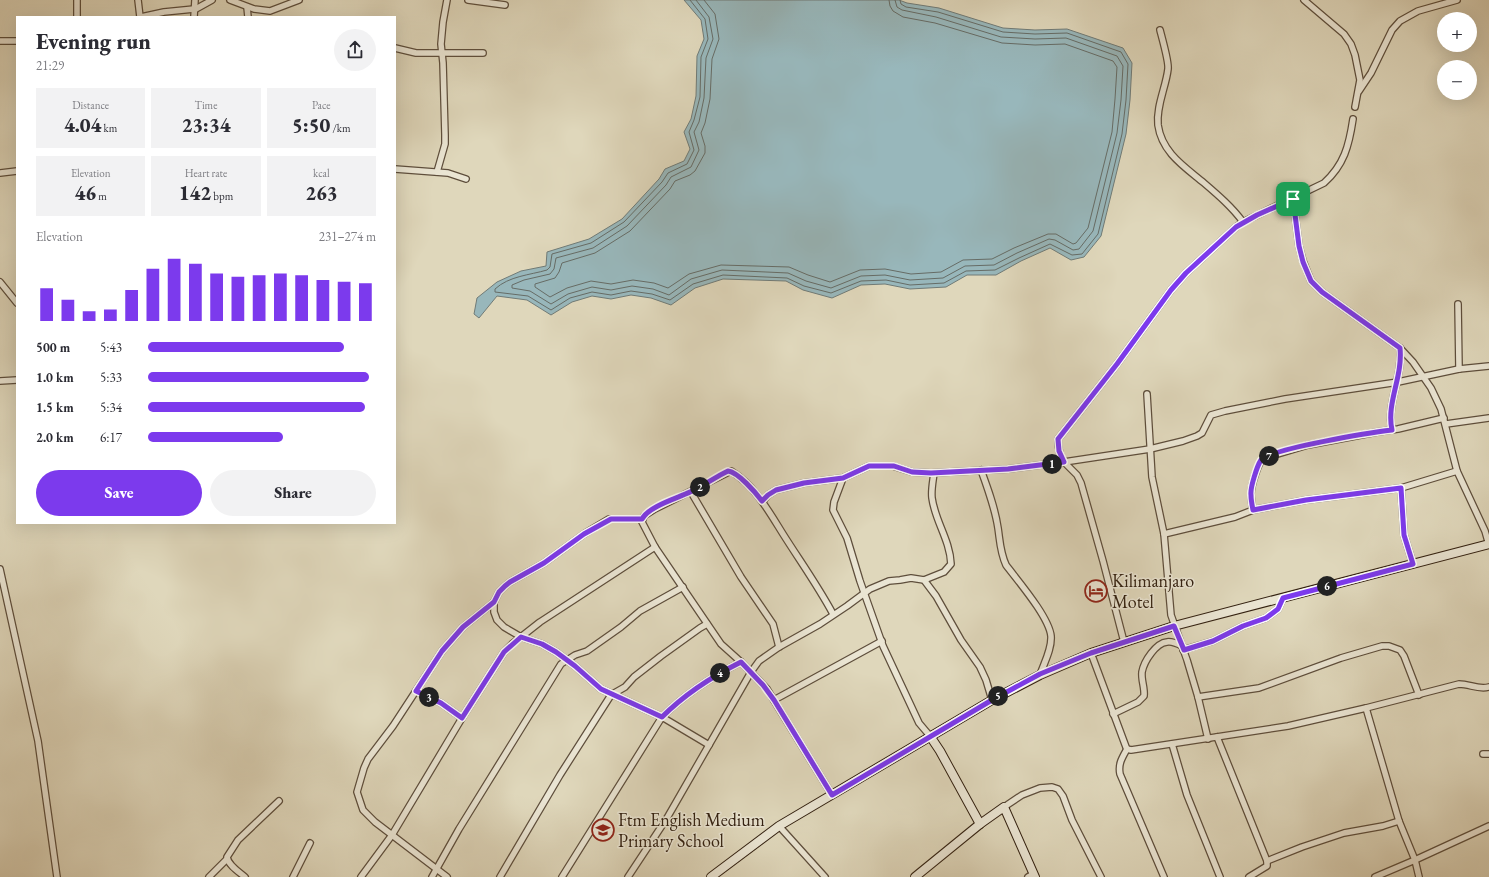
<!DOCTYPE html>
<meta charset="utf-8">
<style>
:root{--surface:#fff;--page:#f2f2f3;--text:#2b2b33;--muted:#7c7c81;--accent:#7c3aed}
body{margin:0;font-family:"EB Garamond",serif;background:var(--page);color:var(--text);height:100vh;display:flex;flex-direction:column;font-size:15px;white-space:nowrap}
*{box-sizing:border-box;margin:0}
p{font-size:13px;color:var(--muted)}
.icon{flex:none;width:22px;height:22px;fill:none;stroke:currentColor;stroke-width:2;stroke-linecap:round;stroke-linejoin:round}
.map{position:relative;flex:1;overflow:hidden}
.panel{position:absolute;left:16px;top:16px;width:380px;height:508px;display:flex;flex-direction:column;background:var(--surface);border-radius:0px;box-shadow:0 4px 16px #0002}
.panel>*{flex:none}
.controls{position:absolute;left:1437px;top:12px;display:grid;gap:8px}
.controls a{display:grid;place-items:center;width:40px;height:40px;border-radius:50%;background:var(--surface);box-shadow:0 4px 16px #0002;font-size:20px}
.pin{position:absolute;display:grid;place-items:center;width:34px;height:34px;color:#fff;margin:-17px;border-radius:8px;box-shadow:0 2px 6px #0006}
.km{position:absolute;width:20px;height:20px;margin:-10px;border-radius:50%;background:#222;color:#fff;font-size:11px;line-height:20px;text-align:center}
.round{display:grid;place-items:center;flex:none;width:42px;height:42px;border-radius:21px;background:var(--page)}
.overview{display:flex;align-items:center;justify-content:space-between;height:68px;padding:0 20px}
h1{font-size:22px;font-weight:800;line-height:30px}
.stats{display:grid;grid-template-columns:repeat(3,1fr);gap:6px;height:68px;padding:4px 20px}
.stats div{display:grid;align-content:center;border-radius:0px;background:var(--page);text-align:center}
.stats b{font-size:20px;font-weight:800}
.stats small{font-size:11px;font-weight:400}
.stats p{font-size:11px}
.chart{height:112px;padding:8px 20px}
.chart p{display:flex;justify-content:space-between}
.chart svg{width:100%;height:72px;margin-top:4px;stroke:var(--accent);stroke-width:6}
.cta{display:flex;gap:8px;margin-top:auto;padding:8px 20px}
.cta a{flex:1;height:46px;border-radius:24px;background:var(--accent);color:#fff;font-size:16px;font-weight:800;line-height:46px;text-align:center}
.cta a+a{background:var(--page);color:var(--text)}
ul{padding:0 20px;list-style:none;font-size:13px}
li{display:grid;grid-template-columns:64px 48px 1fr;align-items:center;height:30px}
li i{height:10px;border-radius:5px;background:var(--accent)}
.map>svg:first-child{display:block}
.water{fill:#98b7bb;stroke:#707b77}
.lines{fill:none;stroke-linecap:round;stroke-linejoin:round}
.shore{stroke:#666c66;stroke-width:1}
.street-casing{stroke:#5e4e3c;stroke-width:8}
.secondary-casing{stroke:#332111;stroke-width:10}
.street{stroke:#eae5d3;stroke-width:5.5}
.secondary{stroke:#eae5d3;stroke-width:8}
.route-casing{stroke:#fff;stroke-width:8}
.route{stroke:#7c3aed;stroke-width:5}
.labels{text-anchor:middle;stroke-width:3;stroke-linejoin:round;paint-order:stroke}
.poi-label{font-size:18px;fill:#332111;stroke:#eae5d3;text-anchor:start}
</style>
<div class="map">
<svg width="1489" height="877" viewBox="0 0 1489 877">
<rect width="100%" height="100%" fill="#dfd7bb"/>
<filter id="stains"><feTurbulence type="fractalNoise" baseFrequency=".005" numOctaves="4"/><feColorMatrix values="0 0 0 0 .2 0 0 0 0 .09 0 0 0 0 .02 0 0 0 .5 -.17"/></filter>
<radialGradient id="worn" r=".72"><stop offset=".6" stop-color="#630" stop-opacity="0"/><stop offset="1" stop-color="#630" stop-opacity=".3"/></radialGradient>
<polygon class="water" points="684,0 899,0 907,3 939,8 1003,28 1035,30 1067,29 1123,48 1132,63 1130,100 1126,134 1101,236 1084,257 1071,260 1050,248 1021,261 996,275 967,275 946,287 910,289 885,284 861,285 832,298 803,290 786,281 723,279 695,288 671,305 651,298 631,295 611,299 592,296 572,302 551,315 527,300 497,296 479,318 474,314 477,298 497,282 521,271 546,266 547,252 589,239 622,219 659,179 665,169 684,161 690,149 684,132 691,119 696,96 697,56 704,39 701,20"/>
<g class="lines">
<g class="shore">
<path d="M 690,0 L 705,19 L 708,39 L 701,57 L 700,97 L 694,120 L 689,132 L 694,150 L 687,164 L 668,173 L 662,182 L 624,222 L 591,243 L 552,254 L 550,267 L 547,270 C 530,275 509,276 495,289 L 495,292 L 528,296 L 551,310 L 570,298 L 592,292 L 611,295 L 631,291 L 652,294 L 670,300 L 693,284 L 723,275 L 787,278 L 804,286 L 831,293 L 861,281 L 886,280 L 910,285 L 944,283 L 966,271 L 995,270 L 1019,258 L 1050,244 L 1072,255 L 1082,254 L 1098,234 L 1122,134 L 1126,100 L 1128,64 L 1121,52 L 1067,33 L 1035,34 L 1003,32 L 938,12 L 906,7 L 901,4 L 900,0"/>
<polyline points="696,0 709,17 713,39 706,58 704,98 699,122 694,132 699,150 691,167 671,177 666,185 627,226 593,248 556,258 554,269 550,274 524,280 512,285 512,288 530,291 551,304 568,294 592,287 611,290 632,286 653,289 669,295 691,279 722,270 788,273 806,281 831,288 861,276 885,275 910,280 943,278 965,266 994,265 1017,253 1049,239 1055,240 1073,250 1079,249 1093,231 1117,133 1121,100 1123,66 1117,56 1066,38 1035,39 1001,37 936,17 902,10 897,7 895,0"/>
<polyline points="704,0 715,14 719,39 712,59 710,99 705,123 701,133 705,146 705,153 695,171 690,175 675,181 670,189 630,231 595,253 562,263 559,272 555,278 535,284 535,287 550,297 567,288 591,281 611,284 633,280 654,283 668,288 689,274 721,265 789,267 808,275 830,282 860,270 885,269 911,274 941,272 963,260 992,259 1014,248 1048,234 1056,234 1073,244 1076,243 1088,228 1112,132 1115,99 1117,67 1113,61 1065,44 1035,45 1002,43 935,23 903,17 893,11 890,6 889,0"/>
</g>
<g class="street-casing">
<g id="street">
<polyline points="138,0 140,17"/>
<polyline points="230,0 254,9 270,11 299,0"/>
<polyline points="468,0 505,5"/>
<polyline points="1304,0 1344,34 1351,44 1355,55 1360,80 1355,107"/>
<polyline points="247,7 248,17"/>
<polyline points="194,10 212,0"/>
<polyline points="77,17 77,0"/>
<polyline points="141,17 164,12 194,9"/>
<polyline points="194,17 195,0"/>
<path d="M 1160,30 C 1162,38 1169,62 1168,69 C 1166,87 1156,106 1158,125 C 1162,153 1185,167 1204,183 C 1218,195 1232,207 1243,222"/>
<polyline points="0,41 17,41"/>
<polyline points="395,48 416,53 483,53"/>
<polyline points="1359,91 1371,73 1392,30 1400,21 1418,11 1457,0"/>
<path d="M 1353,119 C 1349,146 1344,165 1324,183 L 1243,222 L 1236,227 L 1186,273 L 1171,290 L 1117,364 L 1058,439 C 1058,448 1059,455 1064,462 L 1150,449 L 1183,441 L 1197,436 L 1202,433 L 1211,415 L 1225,411 L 1285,399 L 1398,382 L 1459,369 L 1489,366"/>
<polyline points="395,169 448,173 466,179"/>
<polyline points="437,172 445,144 445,135 443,63 441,44 443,22 447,0"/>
<polyline points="0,173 17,171"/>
<polyline points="1293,199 1299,246 1303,261 1311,281 1322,292 1400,348 1413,362 1431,388 1441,409 1457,471 1485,531 1489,545"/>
<polyline points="0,282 17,303"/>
<polyline points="1458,304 1459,369"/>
<polyline points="0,381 17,380"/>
<polyline points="1147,394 1152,477 1164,534 1171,615 1187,660 1198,697 1208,739"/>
<polyline points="1446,424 1489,418"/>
<path d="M 1392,430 C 1386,403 1403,377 1400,348"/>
<path d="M 981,470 C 988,489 995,508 998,528 C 1000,541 1000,552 1006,565 C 1018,581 1049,617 1051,636 C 1052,649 1044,663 1040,675"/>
<polyline points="843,478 834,502 833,510 847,538 860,581 883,646 919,723 930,736"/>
<polyline points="1401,488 1404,535 1413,564"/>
<polyline points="691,492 741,577 773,624 779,647"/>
<polyline points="763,501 768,495 776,490 804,483 843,478 869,466 893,466 912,472 931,473 1008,469 1064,462 1077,475 1081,483 1103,561 1124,642"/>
<path d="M 1253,510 C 1252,505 1251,499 1251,494 C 1251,486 1258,462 1264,458 L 1308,445 L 1377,432 L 1398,429 L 1444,418"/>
<polyline points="642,519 609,519 584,534 544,563 510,582 505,586 499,592 494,602 494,612 497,620 504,627 521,637 542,644 556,652 575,666 601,689 662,717 709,745"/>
<polyline points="1164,534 1235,517 1253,510 1306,500 1401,488 1457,471"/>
<polyline points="0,569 38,741 57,877"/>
<path d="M 924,580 L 944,572 L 951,564 C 950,540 935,521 932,498 C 931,490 933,481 934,473"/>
<polyline points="1183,650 1213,641 1243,626 1266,618 1278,609 1283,598"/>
<path d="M 1091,653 L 1126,747 L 1127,749 L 1131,750 L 1288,726 L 1366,708 L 1459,684 C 1470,684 1478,690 1489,687"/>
<polyline points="416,691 441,703 462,718"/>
<polyline points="1198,697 1259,688 1341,658 1382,646 1389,646 1400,650 1404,656 1419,695"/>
<polyline points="774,700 882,641"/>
<polyline points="1366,708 1399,821 1415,860 1419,877"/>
<path d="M 1113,714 L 1138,702 L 1144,696 C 1145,688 1141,680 1142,672 C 1144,661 1156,643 1167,642 C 1172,641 1178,644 1182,646"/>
<polyline points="1217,737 1267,861 1267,866 1249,877"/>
<polyline points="1172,744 1187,795 1220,877"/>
<path d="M 1127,749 C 1122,758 1118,764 1120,774 L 1164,877"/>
<polyline points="1483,754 1489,754"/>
<path d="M 832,795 L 767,689 L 741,662 L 721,644 L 655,547 L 642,522 L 644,516 L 655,509 L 731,471 C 755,486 768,510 783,534 C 800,561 818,586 833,614"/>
<polyline points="1004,807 1022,795 1040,788 1052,787 1058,789 1063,796 1072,820 1101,877"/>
<polyline points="779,826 825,877"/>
<polyline points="1267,861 1302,847 1344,833 1383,826 1399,821"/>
<polyline points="209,877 227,859"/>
<path d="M 245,877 C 239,872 228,865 227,857 L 238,840 L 279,801"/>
<polyline points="293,877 310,843"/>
<polyline points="361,877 392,835 462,718 504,652 512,644 540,622 655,547"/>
<polyline points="432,877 459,829 561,664 575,655 587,651 621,627 640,611 683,587"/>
<polyline points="447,877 375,822 363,810 357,792 364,768 368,759 393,726 442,651 463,627 494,602"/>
<polyline points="500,877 560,775 611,695 625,687 634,677 661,656 700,628 707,624"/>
<path d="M 562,877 L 662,717 C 685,694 713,676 741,662"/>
<polyline points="628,877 667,818 751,672 759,661 779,647 820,624 847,606 870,589 889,581 900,580 911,578 924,580 936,596 961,640 980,667 986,680 992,700"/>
<polyline points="1028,877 1033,874"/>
<polyline points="1375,877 1415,860 1489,826"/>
</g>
</g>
<g class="secondary-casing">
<g id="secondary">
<polyline points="930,736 940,751 980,824"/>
<polyline points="711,877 779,826 992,700 1040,675 1091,653 1174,626 1489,544"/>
<polyline points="915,877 980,824 1004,807 1035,877"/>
</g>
</g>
<use href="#street" class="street"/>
<use href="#secondary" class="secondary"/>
</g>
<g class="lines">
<g class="route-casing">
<path id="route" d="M 1293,199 L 1299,246 L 1303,262 L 1311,281 L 1322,292 L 1400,348 C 1403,377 1386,403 1392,430 C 1374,432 1269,449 1261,460 C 1257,466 1250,488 1251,495 C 1251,500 1252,505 1253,510 L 1306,500 L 1401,488 L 1404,535 L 1413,564 L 1283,598 L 1278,609 L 1266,618 L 1243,626 L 1213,641 L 1184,650 L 1174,626 L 1091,653 L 1040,674 L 992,700 L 832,795 L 774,700 L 763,685 L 741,662 C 713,676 685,694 662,717 L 601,689 L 575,666 L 556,652 L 542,644 L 521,637 L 504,652 L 462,718 L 441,703 L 416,691 L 442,651 L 463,627 L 494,602 L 499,592 L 505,586 L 510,582 L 544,563 L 584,534 L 611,519 L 642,519 C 649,506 678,498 690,492 C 704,486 715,477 728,471 C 738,472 756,493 762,501 L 768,495 L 776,490 L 804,483 L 843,478 L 869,466 L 894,466 L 912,472 L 931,473 L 1008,469 L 1064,462 L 1059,451 L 1058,439 L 1117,364 L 1171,290 L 1186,273 L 1236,227 L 1257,215 Z"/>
</g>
<use href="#route" class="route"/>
</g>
<defs>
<g id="hotel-ring" transform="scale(1.15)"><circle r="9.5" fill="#eae5d3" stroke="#8f2418" stroke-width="1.5"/><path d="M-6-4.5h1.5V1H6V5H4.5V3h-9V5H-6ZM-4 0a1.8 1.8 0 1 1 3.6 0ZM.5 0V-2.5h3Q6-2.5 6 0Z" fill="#8f2418"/></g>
<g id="school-ring" transform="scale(1.15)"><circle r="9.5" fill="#eae5d3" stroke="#8f2418" stroke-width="1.5"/><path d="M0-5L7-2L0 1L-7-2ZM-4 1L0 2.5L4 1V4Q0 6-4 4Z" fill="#8f2418"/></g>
</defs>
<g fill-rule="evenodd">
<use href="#hotel-ring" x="1096" y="591"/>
<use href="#school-ring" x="603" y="830"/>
</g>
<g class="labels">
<g class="poi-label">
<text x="1112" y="587">Kilimanjaro<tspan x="1112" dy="21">Motel</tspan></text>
<text x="618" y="826">Ftm English Medium<tspan x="618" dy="21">Primary School</tspan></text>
</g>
</g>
<rect width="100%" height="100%" filter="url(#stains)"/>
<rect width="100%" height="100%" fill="url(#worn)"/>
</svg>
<div class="controls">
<a>+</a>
<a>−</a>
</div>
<div class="pin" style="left:1293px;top:199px;background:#1e9e55"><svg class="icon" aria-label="arrive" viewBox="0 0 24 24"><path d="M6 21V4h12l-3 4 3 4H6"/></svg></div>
<b class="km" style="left:1052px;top:464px">1</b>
<b class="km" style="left:700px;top:487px">2</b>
<b class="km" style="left:429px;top:697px">3</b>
<b class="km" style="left:720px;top:673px">4</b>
<b class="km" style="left:998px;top:696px">5</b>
<b class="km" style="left:1327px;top:586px">6</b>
<b class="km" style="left:1269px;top:456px">7</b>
<section class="panel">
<div class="overview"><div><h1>Evening run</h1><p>21:29</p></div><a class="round"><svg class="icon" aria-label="share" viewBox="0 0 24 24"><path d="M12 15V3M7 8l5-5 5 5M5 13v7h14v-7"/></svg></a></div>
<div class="stats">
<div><p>Distance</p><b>4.04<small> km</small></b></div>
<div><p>Time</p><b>23:34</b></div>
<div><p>Pace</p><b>5:50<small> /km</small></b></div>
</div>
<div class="stats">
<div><p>Elevation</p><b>46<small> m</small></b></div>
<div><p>Heart rate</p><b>142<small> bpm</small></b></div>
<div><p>kcal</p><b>263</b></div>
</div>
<div class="chart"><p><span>Elevation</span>231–274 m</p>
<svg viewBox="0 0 160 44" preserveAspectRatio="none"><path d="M5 44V24M15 44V31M25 44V38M35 44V37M45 44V25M55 44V12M65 44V6M75 44V9M85 44V15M95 44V17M105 44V16M115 44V15M125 44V16M135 44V19M145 44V20M155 44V21"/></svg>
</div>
<ul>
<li><b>500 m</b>5:43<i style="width:86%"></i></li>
<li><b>1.0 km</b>5:33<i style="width:97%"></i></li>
<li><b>1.5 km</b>5:34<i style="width:95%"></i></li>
<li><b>2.0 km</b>6:17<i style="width:59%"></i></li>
</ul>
<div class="cta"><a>Save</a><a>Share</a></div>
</section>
</div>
